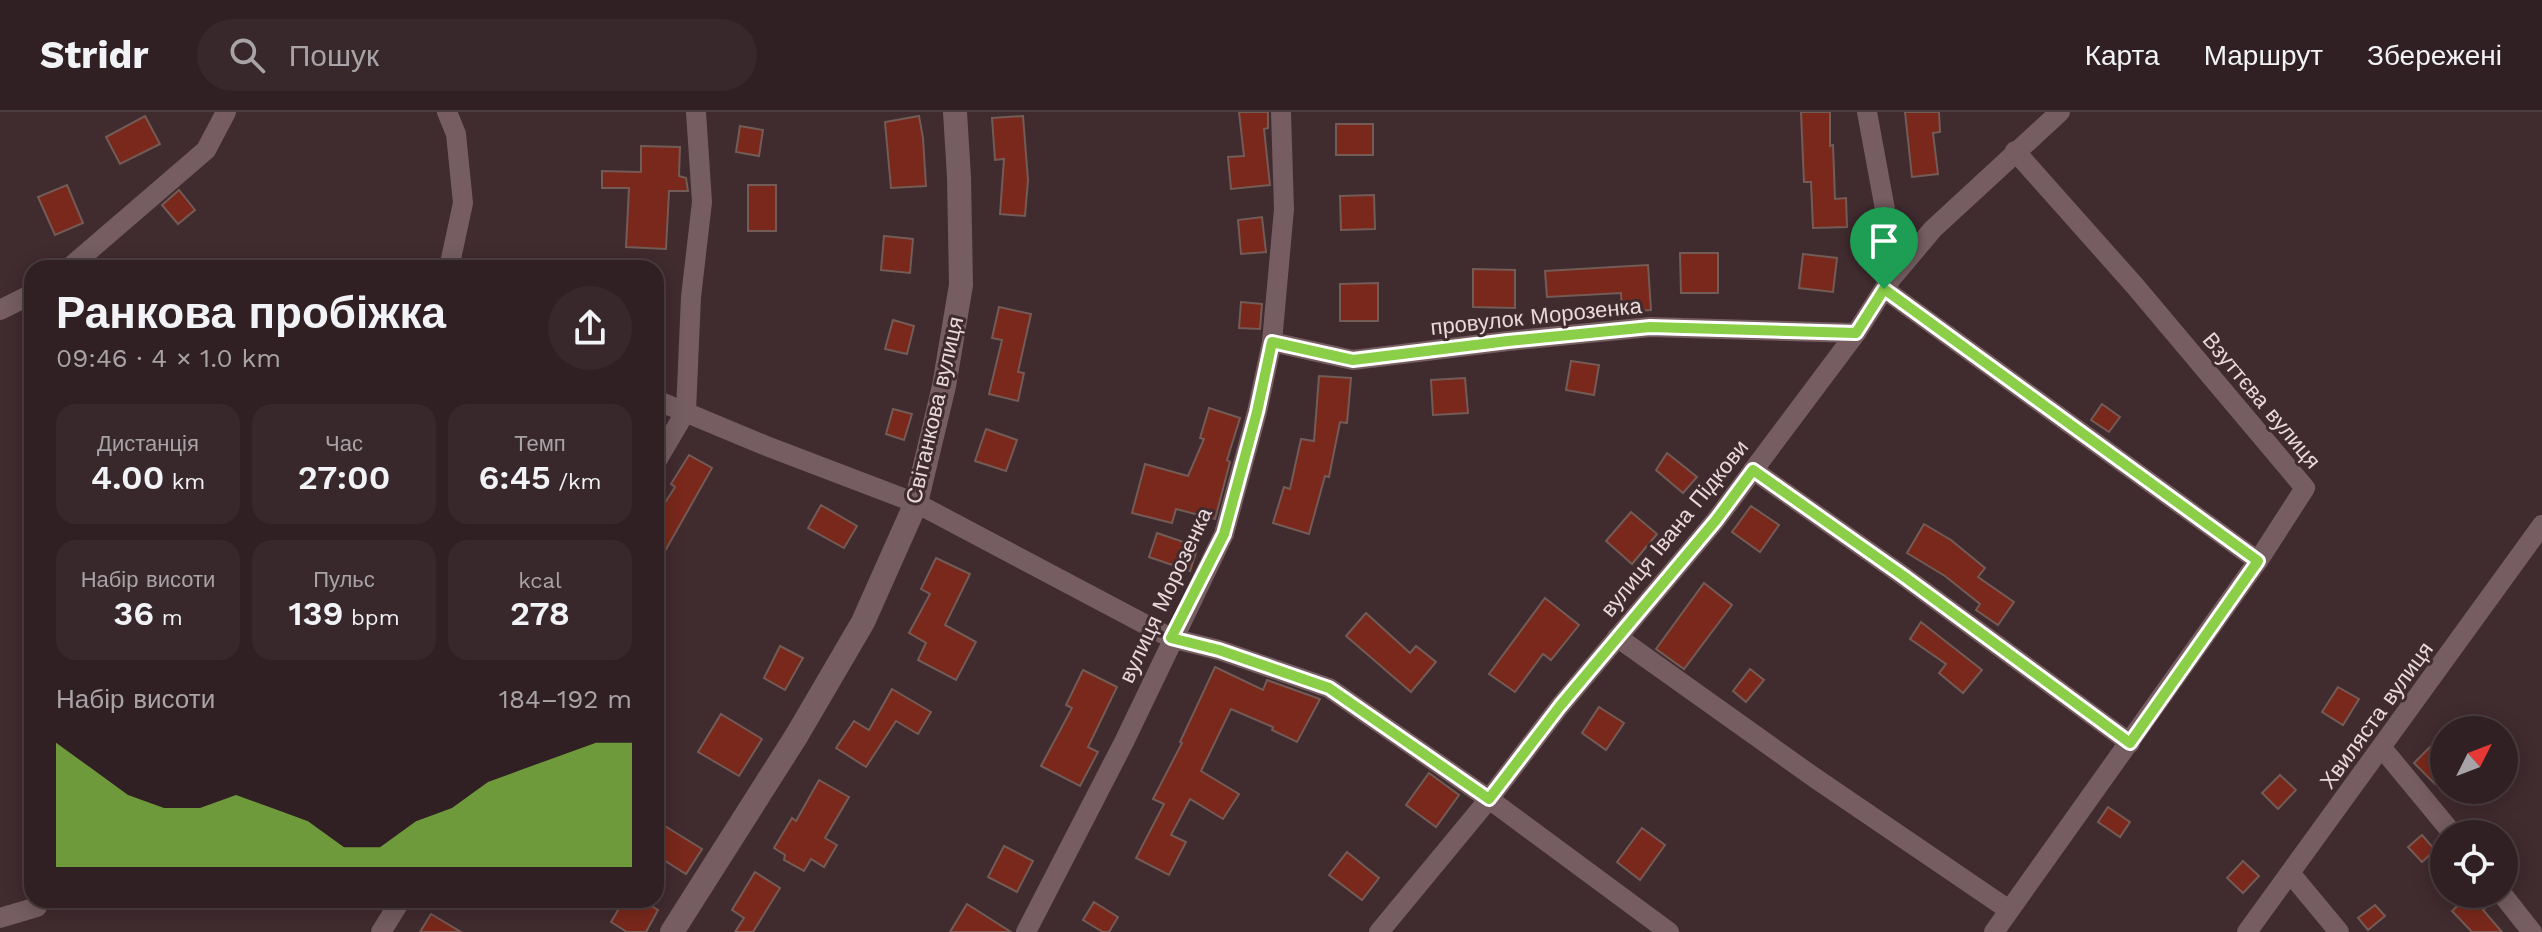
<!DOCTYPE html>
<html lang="uk">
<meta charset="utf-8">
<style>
:root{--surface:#302023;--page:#38282b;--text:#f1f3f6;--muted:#a8a3a6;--line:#4b3e41;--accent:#8bce47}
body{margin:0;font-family:"Work Sans",sans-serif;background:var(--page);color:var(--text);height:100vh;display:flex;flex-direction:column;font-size:30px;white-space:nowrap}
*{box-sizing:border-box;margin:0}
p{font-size:26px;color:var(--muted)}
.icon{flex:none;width:44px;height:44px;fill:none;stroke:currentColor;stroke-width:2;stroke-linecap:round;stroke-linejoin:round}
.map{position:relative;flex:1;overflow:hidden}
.drawer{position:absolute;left:24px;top:148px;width:640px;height:648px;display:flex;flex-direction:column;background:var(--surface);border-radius:24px;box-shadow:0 4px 20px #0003,0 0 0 2px var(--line)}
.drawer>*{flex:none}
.needle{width:52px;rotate:48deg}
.controls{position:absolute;left:2430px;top:604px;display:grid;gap:16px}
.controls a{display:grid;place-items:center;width:88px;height:88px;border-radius:50%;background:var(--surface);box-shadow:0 4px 20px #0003,0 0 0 2px var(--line);font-size:40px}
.pin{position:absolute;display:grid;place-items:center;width:68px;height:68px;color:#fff;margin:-82px -34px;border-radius:50% 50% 50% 0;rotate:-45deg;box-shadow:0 0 8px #0007}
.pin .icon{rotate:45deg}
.round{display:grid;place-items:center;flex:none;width:84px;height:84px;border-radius:42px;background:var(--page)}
.overview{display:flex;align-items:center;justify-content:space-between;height:136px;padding:0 32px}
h1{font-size:44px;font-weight:600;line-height:60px}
.metrics{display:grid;grid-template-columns:repeat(3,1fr);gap:12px;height:136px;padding:8px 32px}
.metrics div{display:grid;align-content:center;border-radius:20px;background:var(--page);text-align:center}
.metrics b{font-size:34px;font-weight:600}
.metrics small{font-size:22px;font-weight:400}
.metrics p{font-size:22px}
.chart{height:224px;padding:16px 32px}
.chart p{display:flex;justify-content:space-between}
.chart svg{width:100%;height:144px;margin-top:8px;fill:var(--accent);opacity:.7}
header{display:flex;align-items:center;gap:48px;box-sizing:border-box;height:112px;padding:0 40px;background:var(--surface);border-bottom:2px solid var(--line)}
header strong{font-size:38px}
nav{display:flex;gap:44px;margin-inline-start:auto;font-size:28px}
.search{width:560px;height:72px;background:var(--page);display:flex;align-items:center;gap:20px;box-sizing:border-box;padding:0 28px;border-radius:44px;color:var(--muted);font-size:30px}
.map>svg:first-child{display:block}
.building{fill:#79281b;stroke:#735b56;stroke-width:2}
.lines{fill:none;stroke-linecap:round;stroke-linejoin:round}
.minor{stroke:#755d61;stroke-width:20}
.tertiary{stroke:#755d61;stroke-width:24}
.route-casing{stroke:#fff;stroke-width:16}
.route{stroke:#8bce47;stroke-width:10}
.labels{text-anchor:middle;stroke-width:6;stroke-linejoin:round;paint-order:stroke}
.street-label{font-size:22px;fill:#e8d9dc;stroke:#402b2f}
</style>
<header>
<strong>Stridr</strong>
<div class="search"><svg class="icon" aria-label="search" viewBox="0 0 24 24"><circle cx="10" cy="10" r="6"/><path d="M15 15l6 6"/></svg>Пошук</div>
<nav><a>Карта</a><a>Маршрут</a><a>Збережені</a></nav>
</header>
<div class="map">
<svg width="2542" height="820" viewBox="0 0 2542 820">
<rect width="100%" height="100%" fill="#402b2f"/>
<g class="building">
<polygon points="1239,0 1268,0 1268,16 1264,17 1270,73 1231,77 1228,45 1244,44"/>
<polygon points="1801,0 1830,0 1830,34 1833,33 1835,87 1846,86 1847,115 1813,116 1811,70 1804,70"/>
<polygon points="1905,0 1939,0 1940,20 1933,21 1938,62 1912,65"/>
<polygon points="145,4 160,32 120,52 106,25"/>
<polygon points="919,4 923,26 926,74 891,76 885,10"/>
<polygon points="1023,4 1028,68 1025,104 1000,102 1004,47 995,48 992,6"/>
<rect x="1336" y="12" width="37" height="31"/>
<polygon points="740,14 763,18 759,44 736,40"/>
<polygon points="641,34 680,35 679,64 686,66 688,79 669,79 666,137 626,135 629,76 602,76 602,59 641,60"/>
<polygon points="67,73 83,111 55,123 38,85"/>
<rect x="748" y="73" width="28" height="46"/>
<polygon points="179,78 195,98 178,112 162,93"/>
<polygon points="1374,83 1375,117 1341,118 1340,84"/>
<polygon points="1262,105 1266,140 1241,142 1238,108"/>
<polygon points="884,124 913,127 910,161 881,158"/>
<polygon points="1680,141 1718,141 1718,181 1681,181"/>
<polygon points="1803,142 1837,146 1833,180 1799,176"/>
<polygon points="1648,153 1651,198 1622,200 1621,181 1547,185 1545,159"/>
<polygon points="1473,157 1515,158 1515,196 1473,195"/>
<polygon points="1378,171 1378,209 1340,209 1340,172"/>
<polygon points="1241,190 1262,192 1260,217 1239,216"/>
<polygon points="999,195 1031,202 1018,260 1024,261 1018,289 989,282 1002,228 992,226"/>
<polygon points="893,208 914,214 907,242 885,237"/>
<polygon points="1571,249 1599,253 1594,283 1566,278"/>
<polygon points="1319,264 1351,266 1347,311 1340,310 1329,365 1325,364 1309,422 1273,411 1284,375 1290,377 1301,327 1314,329"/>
<polygon points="1465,266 1468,301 1433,303 1431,268"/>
<polygon points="2102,292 2120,305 2109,320 2091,308"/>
<polygon points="1209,296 1240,306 1227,348 1230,350 1215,407 1176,397 1172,411 1132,401 1145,352 1188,364 1204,327 1200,326"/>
<polygon points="893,297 912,302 904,328 886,322"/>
<polygon points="986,317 1017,328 1006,359 975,349"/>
<polygon points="1667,341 1697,365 1683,381 1656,358"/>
<polygon points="689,343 712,356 656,455 656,405 675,375 671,372"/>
<polygon points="821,393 857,414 844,436 808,416"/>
<polygon points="1751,394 1779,413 1760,440 1732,420"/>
<polygon points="1631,400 1657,422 1632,452 1606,429"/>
<polygon points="1924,412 1951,428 1985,456 1978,465 2014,490 1998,513 1976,498 1980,492 1945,464 1907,441"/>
<polygon points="1157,421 1198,435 1190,459 1149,445"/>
<polygon points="936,446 970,462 945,513 976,530 956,568 918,548 926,531 909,521 930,482 921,477"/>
<polygon points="1704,471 1732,493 1684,557 1656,537"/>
<polygon points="1545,486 1579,513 1551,548 1543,542 1515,580 1489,562"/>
<polygon points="1366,501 1410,541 1416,534 1436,550 1411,580 1346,524"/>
<polygon points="1921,510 1982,558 1963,581 1939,561 1946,552 1910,527"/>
<polygon points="780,534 803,546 785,578 764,566"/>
<polygon points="1215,555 1263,578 1267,568 1320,587 1297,630 1272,618 1273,615 1231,597 1201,659 1239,682 1223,707 1190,687 1171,723 1186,730 1169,763 1136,746 1164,692 1153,687 1182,631 1180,630"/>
<polygon points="1750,557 1764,568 1746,590 1733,579"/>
<polygon points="1083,558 1117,575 1088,635 1098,640 1080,674 1041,654 1072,596 1066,593"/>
<polygon points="2338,575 2359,587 2343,613 2322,600"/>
<polygon points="892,577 931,600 918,622 896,609 866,655 836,636 854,609 869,618"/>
<polygon points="1599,595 1624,611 1606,638 1582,621"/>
<polygon points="721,602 762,627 739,664 698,640"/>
<polygon points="2430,635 2444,649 2444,664 2435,672 2414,651"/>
<polygon points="1429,661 1459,683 1436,715 1406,693"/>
<polygon points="2280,663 2296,678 2278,697 2262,681"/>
<polygon points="819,668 849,685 825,726 837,733 824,755 811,747 804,759 784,748 785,743 774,736 792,706 796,709"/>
<polygon points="2108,695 2130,710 2120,725 2098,710"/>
<polygon points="665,714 702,737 686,762 656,743 656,729"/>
<polygon points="1642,716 1665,733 1640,768 1617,750"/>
<polygon points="2422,723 2435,738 2422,750 2408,735"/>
<polygon points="1004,734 1033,749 1017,780 988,765"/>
<polygon points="1347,740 1379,766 1362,788 1329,763"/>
<polygon points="2243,749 2259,764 2243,781 2227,766"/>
<polygon points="755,760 780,776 753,820 735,820 744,806 732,798"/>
<polygon points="2470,782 2485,796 2483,798 2502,820 2472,820 2452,799"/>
<polygon points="624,788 641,788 658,798 646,820 627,820 611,810"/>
<polygon points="1094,790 1118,805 1109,820 1103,820 1083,808"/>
<polygon points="967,792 1011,820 950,820"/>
<polygon points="2375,793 2385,804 2368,818 2358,806"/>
<polygon points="431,802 461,820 420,820"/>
</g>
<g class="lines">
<g class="minor">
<polyline points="447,0 456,22 463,91 449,156"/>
<polyline points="69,156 206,38 226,0"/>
<polyline points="1890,168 1933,117 2060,0"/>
<polyline points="1884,177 2258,449"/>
<polyline points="0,198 32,182"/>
<polyline points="1272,230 1353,248 1508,229 1650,215 1856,221"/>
<polyline points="656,288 764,333 916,391 1171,526 1219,538 1329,576 1489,687 1669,820"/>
<polyline points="656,350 686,299 691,185 702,90 696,0"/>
<polyline points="1753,358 1902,463 2130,631"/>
<polyline points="1617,525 1815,666 2009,798"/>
<polyline points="2382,636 2453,722"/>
<polyline points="2290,761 2339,820"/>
<polyline points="2502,782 2532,820"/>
<polyline points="0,806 37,795"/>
<polyline points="381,820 401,788"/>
<polyline points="1026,820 1124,630 1224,422 1257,300 1272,230 1284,97 1281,0"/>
<polyline points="1379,820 1489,687 1560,594 1716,408 1856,221 1890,168 1889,119 1867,0"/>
<polyline points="1994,820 2258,449 2305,376 2135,174 2015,39"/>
<polyline points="2247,820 2542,413"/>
</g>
<polyline class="tertiary" points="672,820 797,623 863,510 916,391 944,274 961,173 959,65 955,0"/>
</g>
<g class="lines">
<g class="route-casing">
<polygon id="route" points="1884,177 2258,449 2130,631 1902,463 1753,358 1716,408 1560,594 1489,687 1329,576 1219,538 1171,526 1224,422 1257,300 1272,230 1353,248 1508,229 1650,215 1856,221"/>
</g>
<use href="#route" class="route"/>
</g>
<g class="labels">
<g class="street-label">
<text transform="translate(1536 204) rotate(-6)" y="8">провулок Морозенка</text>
<text transform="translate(2262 288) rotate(50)" y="8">Взуттєва вулиця</text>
<text transform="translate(934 298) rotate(-77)" y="8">Світанкова вулиця</text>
<text transform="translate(1674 416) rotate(-51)" y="8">вулиця Івана Підкови</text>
<text transform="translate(1165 483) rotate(-65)" y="8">вулиця Морозенка</text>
<text transform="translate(2376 603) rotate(-54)" y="8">Хвиляста вулиця</text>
</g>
</g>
</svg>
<div class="controls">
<a><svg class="needle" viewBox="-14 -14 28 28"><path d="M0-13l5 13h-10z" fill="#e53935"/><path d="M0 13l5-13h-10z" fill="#a8a3a6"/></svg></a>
<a><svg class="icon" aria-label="locate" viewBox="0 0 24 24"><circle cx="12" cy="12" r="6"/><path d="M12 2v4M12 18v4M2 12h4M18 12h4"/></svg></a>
</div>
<div class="pin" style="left:1884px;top:177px;background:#1e9e55"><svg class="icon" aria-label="arrive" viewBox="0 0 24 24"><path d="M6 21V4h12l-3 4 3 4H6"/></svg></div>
<section class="drawer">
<div class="overview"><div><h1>Ранкова пробіжка</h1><p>09:46 · 4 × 1.0 km</p></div><a class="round"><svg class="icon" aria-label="share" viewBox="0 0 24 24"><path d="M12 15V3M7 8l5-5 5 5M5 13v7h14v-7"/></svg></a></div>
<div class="metrics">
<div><p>Дистанція</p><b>4.00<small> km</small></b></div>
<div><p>Час</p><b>27:00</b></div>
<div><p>Темп</p><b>6:45<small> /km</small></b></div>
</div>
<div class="metrics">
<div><p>Набір висоти</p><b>36<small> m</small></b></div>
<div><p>Пульс</p><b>139<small> bpm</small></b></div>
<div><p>kcal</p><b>278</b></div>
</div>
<div class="chart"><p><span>Набір висоти</span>184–192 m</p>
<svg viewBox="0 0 160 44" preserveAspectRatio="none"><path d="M0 44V6L10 14L20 22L30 26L40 26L50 22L60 26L70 30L80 38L90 38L100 30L110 26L120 18L130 14L140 10L150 6L160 6V44z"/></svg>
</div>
</section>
</div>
